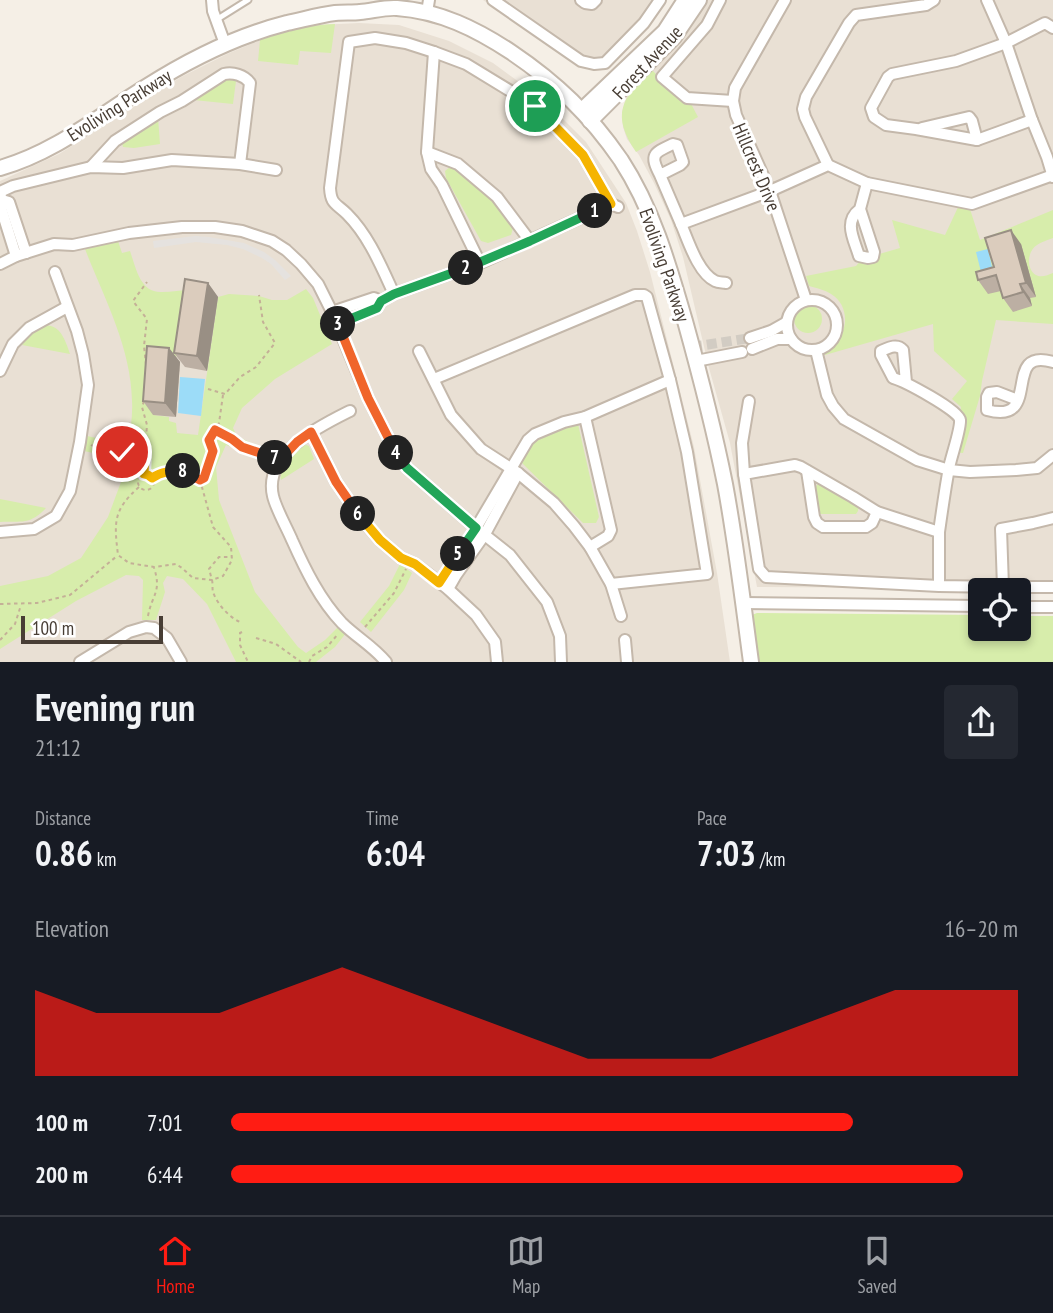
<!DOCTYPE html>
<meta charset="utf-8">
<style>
:root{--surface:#171b24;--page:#242831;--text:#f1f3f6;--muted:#9ea1a6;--line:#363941;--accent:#ff1c13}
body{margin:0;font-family:"PT Sans Narrow",sans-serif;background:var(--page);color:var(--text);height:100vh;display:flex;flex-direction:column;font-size:26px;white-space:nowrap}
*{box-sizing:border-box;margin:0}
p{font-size:23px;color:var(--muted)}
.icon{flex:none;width:38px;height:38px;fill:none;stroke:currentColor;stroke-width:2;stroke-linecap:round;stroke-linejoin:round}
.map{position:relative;height:662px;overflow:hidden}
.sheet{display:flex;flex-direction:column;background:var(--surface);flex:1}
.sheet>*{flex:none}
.tools{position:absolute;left:968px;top:578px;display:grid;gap:14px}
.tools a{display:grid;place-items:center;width:63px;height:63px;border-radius:7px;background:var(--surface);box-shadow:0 4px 10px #0003;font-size:35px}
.scale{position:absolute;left:21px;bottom:18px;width:142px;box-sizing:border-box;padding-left:7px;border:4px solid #483e35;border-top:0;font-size:19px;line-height:24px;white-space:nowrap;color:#483e35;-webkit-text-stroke:5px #fff;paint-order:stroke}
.pin{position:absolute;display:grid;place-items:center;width:60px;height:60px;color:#fff;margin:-30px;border:4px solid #fff;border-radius:50%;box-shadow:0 2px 7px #0007}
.km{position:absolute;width:35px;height:35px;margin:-18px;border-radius:50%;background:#222;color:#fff;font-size:19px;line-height:35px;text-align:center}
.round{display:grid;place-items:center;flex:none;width:74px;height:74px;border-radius:7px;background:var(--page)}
.overview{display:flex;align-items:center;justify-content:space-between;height:119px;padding:0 35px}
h1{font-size:38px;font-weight:600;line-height:52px}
.stats{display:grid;grid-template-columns:repeat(3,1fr);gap:10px;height:119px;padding:7px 35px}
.stats div{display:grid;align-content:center}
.stats b{font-size:35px;font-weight:600}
.stats small{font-size:19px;font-weight:400}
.stats p{font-size:19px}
.chart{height:196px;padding:14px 35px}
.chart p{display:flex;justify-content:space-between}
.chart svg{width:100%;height:126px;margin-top:7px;fill:var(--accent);opacity:.7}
ul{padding:0 35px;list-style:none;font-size:23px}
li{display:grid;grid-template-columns:112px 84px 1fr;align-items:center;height:52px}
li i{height:18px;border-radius:9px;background:var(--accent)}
.menu{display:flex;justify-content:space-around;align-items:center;height:98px;border-top:2px solid var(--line);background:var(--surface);font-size:19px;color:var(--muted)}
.menu a{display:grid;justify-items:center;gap:4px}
.menu .on{color:var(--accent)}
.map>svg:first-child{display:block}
.residential{fill:#e9e0d4}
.green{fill:#d7edab}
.parking{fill:#e5e2df}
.water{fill:#9cdcf8}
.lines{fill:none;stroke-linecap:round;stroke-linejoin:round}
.minor-tunnel{stroke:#d2ccc3;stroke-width:10;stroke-dasharray:10 5;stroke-linecap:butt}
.service-casing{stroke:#c4b8ab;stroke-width:9}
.minor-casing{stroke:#c4b8ab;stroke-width:14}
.tertiary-casing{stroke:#c4b8ab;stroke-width:18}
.path{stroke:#c4b097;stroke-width:2;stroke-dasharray:3.5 3.5;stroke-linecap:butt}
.service{stroke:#fff;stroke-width:5}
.minor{stroke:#fff;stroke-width:10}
.tertiary{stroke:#fff;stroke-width:14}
.wall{fill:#bcafa3}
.shaded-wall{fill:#998f84}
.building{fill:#dbccbd;stroke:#998f84;stroke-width:2}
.split-1-casing{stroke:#fff;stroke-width:14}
.split-2-casing{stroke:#fff;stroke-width:14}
.split-3-casing{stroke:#fff;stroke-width:14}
.split-4-casing{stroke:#fff;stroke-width:14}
.split-5-casing{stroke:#fff;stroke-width:14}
.split-6-casing{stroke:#fff;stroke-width:14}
.split-7-casing{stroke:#fff;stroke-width:14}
.split-8-casing{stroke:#fff;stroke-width:14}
.split-9-casing{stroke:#fff;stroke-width:14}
.split-1{stroke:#f5b400;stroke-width:9}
.split-2{stroke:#22a559;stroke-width:9}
.split-3{stroke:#22a559;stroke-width:9}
.split-4{stroke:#f0652b;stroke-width:9}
.split-5{stroke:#22a559;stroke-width:9}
.split-6{stroke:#f5b400;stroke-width:9}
.split-7{stroke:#f0652b;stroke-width:9}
.split-8{stroke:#f0652b;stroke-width:9}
.split-9{stroke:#f5b400;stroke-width:9}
.labels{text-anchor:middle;stroke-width:6;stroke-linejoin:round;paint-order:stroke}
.street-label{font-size:19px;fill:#483e35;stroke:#fff}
</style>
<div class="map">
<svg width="1053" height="662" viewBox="0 0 1053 662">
<rect width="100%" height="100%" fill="#f5efe6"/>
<g class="residential">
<polygon points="483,0 664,0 606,62 576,64"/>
<polygon points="708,0 1053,0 1053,589 757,587 730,443 709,368 683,257 671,220 654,183 639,155 627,139 623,127 622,112 626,98 633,87 657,65 684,36"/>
<polygon points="359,23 399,25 449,41 493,63 545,101 586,142 626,203 637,231 650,272 694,447 717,573 730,662 0,662 0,181 59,154 181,77 227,54 270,36 319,25"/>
</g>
<g class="green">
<path d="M 335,24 L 331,53 L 300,51 L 298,65 L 258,61 L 260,40 C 283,30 310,25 335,24 Z"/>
<path d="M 652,70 L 671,89 L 688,98 L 698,117 L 636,152 C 611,115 621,98 652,70 Z"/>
<polygon points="224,76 234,77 236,81 233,104 184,99"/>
<polygon points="158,117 160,144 134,148 123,147 122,143"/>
<path d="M 451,166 C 474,178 500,206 513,228 L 511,235 L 488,243 L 481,241 L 446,178 L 445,171 Z"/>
<path d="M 960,203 L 968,203 L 980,240 L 1053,210 L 1053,238 C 1048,240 1041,242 1037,245 C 1027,251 1026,269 1036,275 C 1041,278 1048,275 1053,273 L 1053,324 L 996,320 L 982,381 L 980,396 L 963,453 L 951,452 L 961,407 L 952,399 L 967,381 L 934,351 L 933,324 L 825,355 L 823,349 C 830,345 837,342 841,335 C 849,321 845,302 831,294 C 825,290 816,288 809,286 L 806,276 L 856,266 L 862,259 L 900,248 L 892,220 L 945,235 Z"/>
<path d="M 118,241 L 122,253 L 130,251 C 136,268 140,293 162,292 C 172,292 181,290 191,290 L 182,357 L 172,356 L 154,415 L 169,417 L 169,421 L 176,423 L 177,433 L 198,435 L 218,297 L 229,294 L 259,296 L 272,300 L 287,300 L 306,289 L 313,298 L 332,344 L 275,379 L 242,408 L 233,428 L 237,436 L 270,452 L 267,461 L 226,445 L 216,467 L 219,500 L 255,592 L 298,647 L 306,653 L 325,640 L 339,626 L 346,633 L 335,647 L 316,662 L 236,662 L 207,604 L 183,579 L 167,576 L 163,583 L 165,592 L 156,620 L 142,620 L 143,580 L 139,576 L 126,575 L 76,601 L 0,649 L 0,586 L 48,576 L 81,558 L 108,517 L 121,482 L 126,460 L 84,451 L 87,436 L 129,445 C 130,430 133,415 132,401 C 131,347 104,298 85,249 Z"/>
<circle cx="808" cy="319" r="14"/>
<path d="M 43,325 C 60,324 65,339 70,354 L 22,345 L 28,337 Z"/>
<polygon points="575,421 578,424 599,517 596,523 583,523 521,462 534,435"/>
<path d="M 301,443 L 309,446 L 314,459 L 281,480 C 277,464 292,454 301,443 Z"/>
<polygon points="819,483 859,503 858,511 856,514 818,514 813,489"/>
<path d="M 0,499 L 46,508 C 30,525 22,521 0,522 Z"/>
<polygon points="400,564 412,573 404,590 371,632 360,622 389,586"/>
<polygon points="757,613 980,615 980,628 1018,628 1019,616 1053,616 1053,662 758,662 749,616"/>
</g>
<polygon class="parking" points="195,236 209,237 244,243 264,252 275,260 291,276 285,280 271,264 262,258 243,249 227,245 196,242 154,248 153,241"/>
<g class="water">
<polygon points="988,249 992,267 994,266 983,280 976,252"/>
<polygon points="180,377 205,379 201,416 178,413"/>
</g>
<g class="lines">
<polyline class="minor-tunnel" points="692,347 750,338"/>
<g class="service-casing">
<polyline id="service" points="216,20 248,0"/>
</g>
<g class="minor-casing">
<g id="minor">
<polyline points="212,0 213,11 225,44"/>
<polyline points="493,0 581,61 594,64 605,63 644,23 660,0"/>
<polyline points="581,0 585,3 592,4 596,0"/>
<polyline points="720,0 707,25 662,77 687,98 733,101"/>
<polyline points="785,0 735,88 733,101 736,115 770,191 806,300"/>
<polyline points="987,0 1006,43 1032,120 1047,157 1053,177"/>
<polyline points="427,12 429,0"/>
<polyline points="434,52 427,152 431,169 442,185 480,263"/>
<polyline points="1032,120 977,140 916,129 886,125 874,117 871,108 888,77 892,74 956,61 1006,43 1045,23 1053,28"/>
<polyline points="922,128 969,117 972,121 977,140"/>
<polyline points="427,152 458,164 497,197 530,241"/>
<polyline points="828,165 805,117 803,109 806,97 849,23 856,15 926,5 934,0"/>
<path d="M 91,167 L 115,141 L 160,112 L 182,101 L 224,74 C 233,72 244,75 250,83 L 240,164"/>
<path d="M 660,175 C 649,154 654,153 673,144 L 677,145 L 683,162 L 680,165 L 660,175 L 681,224"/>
<polyline points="0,192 13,186 91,167 123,168 172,160 240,164 276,170"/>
<polyline points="0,194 2,200 1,208 16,256"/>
<polyline points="2,200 9,202 26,253"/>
<path d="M 860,209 C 843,222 854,239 859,256 L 868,258 L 873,257 L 874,252 L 860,209 L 867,183"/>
<polyline points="0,264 16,256 54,244 73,245 129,233 182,227 215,227 242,231 272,241 286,250 301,264 318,284 332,312 368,398 396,453 407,468 476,528 510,555 547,602 560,636 561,662"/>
<path d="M 726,283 C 723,282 719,283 715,281 C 698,273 688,240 681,224 L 770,191 L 828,165 L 867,183 L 972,204 L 1053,175"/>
<path d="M 394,294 C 381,266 369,236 347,214 C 336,203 331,205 330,188 L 349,42 L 375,38 L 406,43 L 434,52 L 466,64 L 535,106 L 583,155 L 611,204"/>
<circle cx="812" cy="325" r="25"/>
<polyline points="332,312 374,298 381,301"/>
<polyline points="338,324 377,308 381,301 394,294 480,263 611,204 618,207"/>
<polyline points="750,338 771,331 787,322"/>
<polyline points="752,349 777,339 791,339"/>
<polyline points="816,350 827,395 833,406 844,419 917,460 949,470 970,472 1016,470 1037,468 1053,455"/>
<polyline points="419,351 451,415 481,449 518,473 554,503 574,526 590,547 611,584 621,616"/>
<polyline points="696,361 742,352"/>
<polyline points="0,371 13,344 29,328 67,307"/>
<polyline points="434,379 635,295 644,295 647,297 670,380 687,452 707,574 611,584"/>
<path d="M 906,382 L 903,350 C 897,343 888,348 881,351 L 881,355 L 893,378 C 904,381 959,410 960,420 C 961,429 951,457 949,468 C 945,489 942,511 939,532"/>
<path d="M 1018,400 L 997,392 L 989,393 L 987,397 L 987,410 C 1044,426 1000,346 1053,362"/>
<path d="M 350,411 C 320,426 263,453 273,496 C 276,509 287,528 292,540 C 305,569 320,600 342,623 C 356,637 373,646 386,662"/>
<polyline points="585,417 611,530 608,536 590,547"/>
<polyline points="311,432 336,482 360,517 380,540 401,558 415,564 448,589 476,615 495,642 497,662"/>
<polyline points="807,471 814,517 817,523 823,527 866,527 872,523 877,512"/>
<polyline points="744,474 742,443 749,401"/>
<polyline points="1053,518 1033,523 1001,529 1003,587 1053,587"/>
<polyline points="0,532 34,529 56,516 70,491 80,442 88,385 83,354 77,331 55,272"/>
<polyline points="439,583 476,528 528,440 535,434 564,422 585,417 670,380"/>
<polyline points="939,586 939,532 877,512 853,497 801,467 795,465 744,474 759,569 766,577 939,586 1003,587"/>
<polyline points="448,589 456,575 485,534 518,473"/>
<polyline points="743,603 980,606"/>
<polyline points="1018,607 1053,607"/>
<polyline points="625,640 627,662"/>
<polyline points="80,662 129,632 146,627 154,628 167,638 181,662"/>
</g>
</g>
<g class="tertiary-casing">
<g id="tertiary">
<polyline points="582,110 665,31 685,0"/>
<polyline points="590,121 674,37 699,0"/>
<path d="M 0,168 C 54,153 99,116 146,87 C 190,59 236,36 287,23 C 302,20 319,15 335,13 C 344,12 352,13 360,12 C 372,11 385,7 397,8 C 440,11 476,29 511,52 C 557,83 590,115 621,160 C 653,209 669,266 685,321 C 700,375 714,429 725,484 C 736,543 743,603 751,662"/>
</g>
</g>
<g class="path">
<polyline points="146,365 144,346 147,319 133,301 147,282"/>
<polyline points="208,389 225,394 240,377 256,367 275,343 263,322 259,295"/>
<polyline points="223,395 219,423 215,430 232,439 242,447 272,457"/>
<polyline points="144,401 142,407 147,425 145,452"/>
<path d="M 215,430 L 209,440 L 213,451 L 204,478 L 200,480 L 213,527 L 231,547 L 232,560 L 223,576 L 212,580 C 213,584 212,588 213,592 C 217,604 229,617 240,622"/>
<path d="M 91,445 C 107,454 126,454 145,452 L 144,474"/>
<circle cx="146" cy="482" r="8"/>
<path d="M 152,478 C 168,467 185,470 200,480"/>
<path d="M 139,487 C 113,510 114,522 118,555 L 129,563 L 154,567 L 176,564 L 182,568 L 193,578 L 212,580 L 209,569 L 219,557 L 232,557"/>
<polyline points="0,604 37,603 70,595 117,556"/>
<path d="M 148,616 C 152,594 162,592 154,568"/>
<polyline points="365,627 394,593 406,569"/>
<polyline points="242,632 240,633 240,645 248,662"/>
<polyline points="256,638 276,644 301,662"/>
<polyline points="0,640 15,624 21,605"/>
<polyline points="309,662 312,656 327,647 338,634"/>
</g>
<use href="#service" class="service"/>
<use href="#minor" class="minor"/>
<use href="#tertiary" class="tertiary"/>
</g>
<g class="wall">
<polygon points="1021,244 1036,297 1030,298 1032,306 1013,312 1003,298 1001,291 988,294 978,280"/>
<polygon points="208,283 218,297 207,371 185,367 174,353"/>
<polygon points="169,348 180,362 176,417 153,415 143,401"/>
</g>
<g class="shaded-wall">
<polygon points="1011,230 1021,244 1036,297 1026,283"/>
<polygon points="208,283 218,297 207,371 197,356"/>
<polygon points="1020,284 1030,298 1032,306 1023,292"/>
<polygon points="169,348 180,362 176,417 165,403"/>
</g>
<g class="building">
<polygon points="1011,230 1026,283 1020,284 1023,292 1003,298 996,275 978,280 976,272 994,267 985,238"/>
<polygon points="185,279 208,283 197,356 174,353"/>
<polygon points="147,346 169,348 165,403 143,401"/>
</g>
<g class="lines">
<g class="split-1-casing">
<polyline id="split-1" points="535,106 583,155 611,204 595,211"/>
</g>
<g class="split-2-casing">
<polyline id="split-2" points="466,268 530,241 595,211"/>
</g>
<g class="split-3-casing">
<polyline id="split-3" points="338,324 377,308 381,301 394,294 466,268"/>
</g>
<g class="split-4-casing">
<polyline id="split-4" points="338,324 368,398 396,453"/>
</g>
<g class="split-5-casing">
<polyline id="split-5" points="396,453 407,468 476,528 458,554"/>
</g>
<g class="split-6-casing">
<polyline id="split-6" points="358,514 380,540 401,558 415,564 439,583 458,554"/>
</g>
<g class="split-7-casing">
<polyline id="split-7" points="275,458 280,460 297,442 311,432 336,482 358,514"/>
</g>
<g class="split-8-casing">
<polyline id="split-8" points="183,471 200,480 204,478 213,451 209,440 215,430 232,439 242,447 275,458"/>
</g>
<g class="split-9-casing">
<path id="split-9" d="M 122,452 L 128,454 L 145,452 L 144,474 L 148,475 L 152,478 C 162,471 172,471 183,471"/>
</g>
<use href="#split-1" class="split-1"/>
<use href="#split-2" class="split-2"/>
<use href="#split-3" class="split-3"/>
<use href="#split-4" class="split-4"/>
<use href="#split-5" class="split-5"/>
<use href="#split-6" class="split-6"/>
<use href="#split-7" class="split-7"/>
<use href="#split-8" class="split-8"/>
<use href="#split-9" class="split-9"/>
</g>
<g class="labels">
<g class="street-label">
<text transform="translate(647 62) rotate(-47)" y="7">Forest Avenue</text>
<text transform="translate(119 105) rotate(-32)" y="7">Evoliving Parkway</text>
<text transform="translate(757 167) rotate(67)" y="7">Hillcrest Drive</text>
<text transform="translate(665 265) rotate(71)" y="7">Evoliving Parkway</text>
</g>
</g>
</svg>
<div class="tools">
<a><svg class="icon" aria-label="locate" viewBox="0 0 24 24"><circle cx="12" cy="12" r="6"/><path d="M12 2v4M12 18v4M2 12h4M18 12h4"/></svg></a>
</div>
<div class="scale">100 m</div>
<div class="pin" style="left:535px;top:106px;background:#1e9e55"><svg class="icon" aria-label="arrive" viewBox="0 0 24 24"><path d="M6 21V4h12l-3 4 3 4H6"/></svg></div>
<div class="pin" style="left:122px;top:452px;background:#d93025"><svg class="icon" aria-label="check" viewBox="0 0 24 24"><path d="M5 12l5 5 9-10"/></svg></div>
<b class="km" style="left:595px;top:211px">1</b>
<b class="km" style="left:466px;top:268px">2</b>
<b class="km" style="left:338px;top:324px">3</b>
<b class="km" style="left:396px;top:453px">4</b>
<b class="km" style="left:458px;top:554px">5</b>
<b class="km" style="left:358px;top:514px">6</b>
<b class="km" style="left:275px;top:458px">7</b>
<b class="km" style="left:183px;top:471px">8</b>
</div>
<section class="sheet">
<div class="overview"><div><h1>Evening run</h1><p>21:12</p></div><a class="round"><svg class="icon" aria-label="share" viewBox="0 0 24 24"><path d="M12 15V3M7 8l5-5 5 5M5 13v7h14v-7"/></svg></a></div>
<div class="stats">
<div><p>Distance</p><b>0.86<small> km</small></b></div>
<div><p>Time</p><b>6:04</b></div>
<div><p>Pace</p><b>7:03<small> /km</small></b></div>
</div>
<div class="chart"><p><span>Elevation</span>16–20 m</p>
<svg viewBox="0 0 160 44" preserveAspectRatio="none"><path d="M0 44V14L10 22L20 22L30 22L40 14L50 6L60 14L70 22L80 30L90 38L100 38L110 38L120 30L130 22L140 14L150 14L160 14V44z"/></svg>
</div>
<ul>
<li><b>100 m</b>7:01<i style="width:79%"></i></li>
<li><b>200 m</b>6:44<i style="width:93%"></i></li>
</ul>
</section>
<nav class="menu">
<a class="on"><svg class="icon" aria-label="home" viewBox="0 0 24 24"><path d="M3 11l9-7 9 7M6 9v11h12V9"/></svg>Home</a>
<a><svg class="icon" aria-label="map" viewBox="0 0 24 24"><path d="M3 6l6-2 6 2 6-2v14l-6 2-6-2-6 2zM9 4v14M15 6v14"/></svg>Map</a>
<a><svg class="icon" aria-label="saved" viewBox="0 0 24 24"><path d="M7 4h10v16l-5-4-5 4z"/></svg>Saved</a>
</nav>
